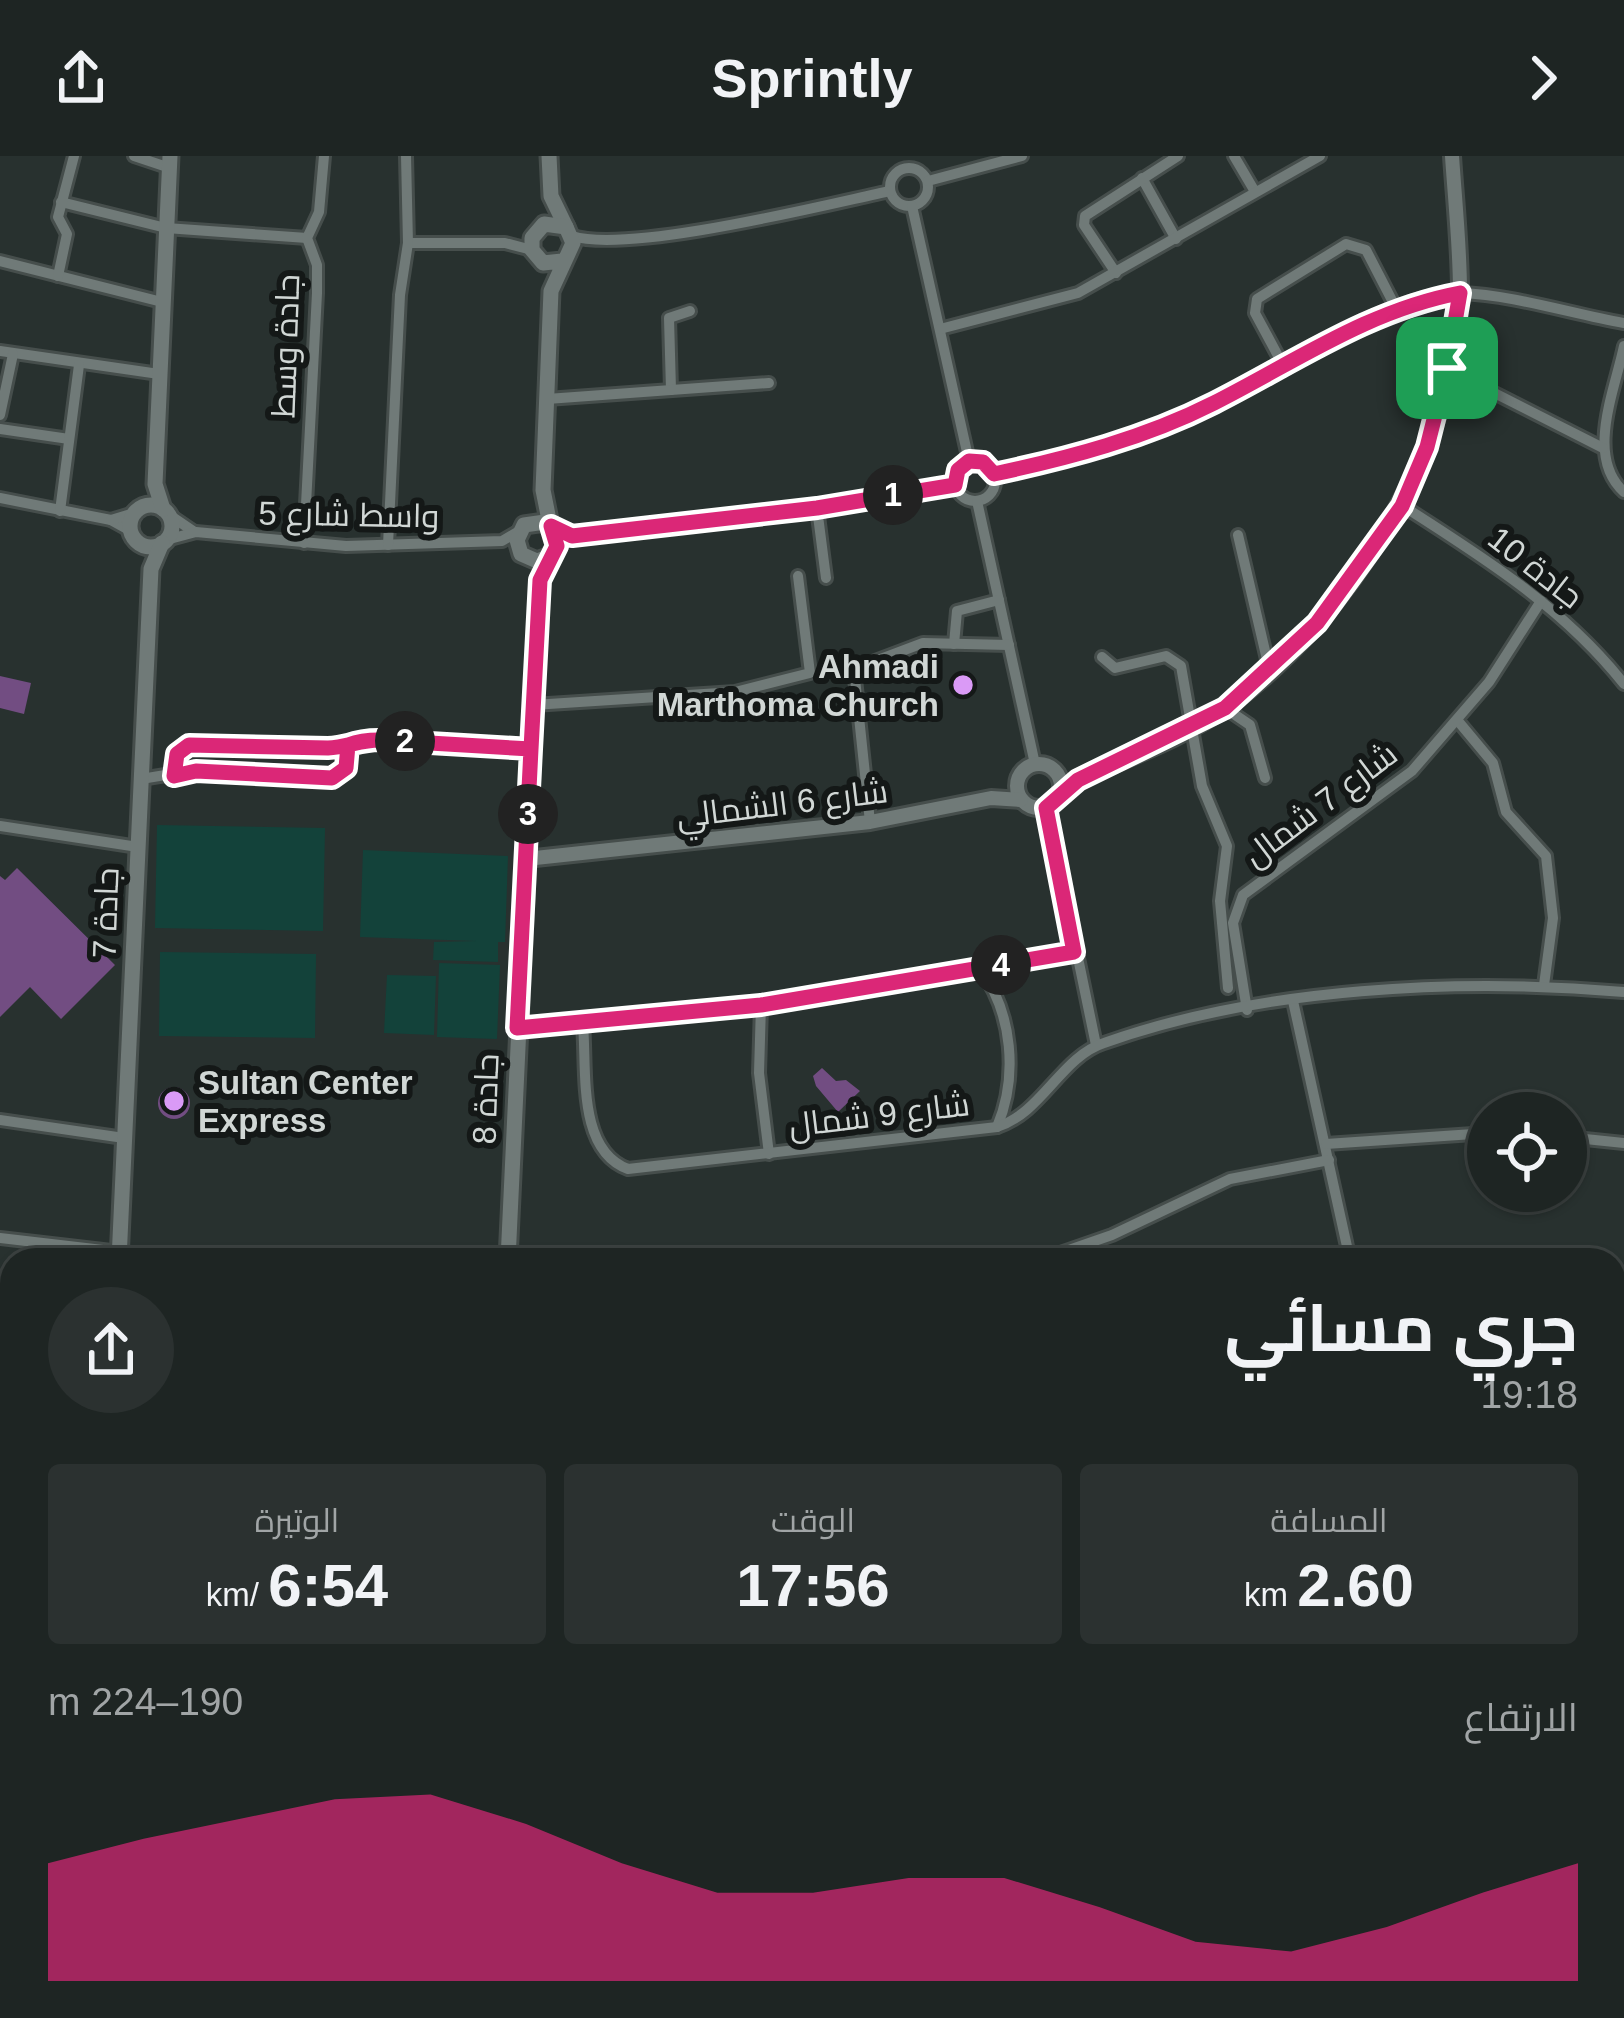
<!DOCTYPE html>
<html lang="ar">
<meta charset="utf-8">
<style>
:root{--surface:#1e2523;--page:#2b3130;--text:#f1f3f6;--muted:#a1a5a6;--line:#3c4241;--accent:#db2777}
body{margin:0;font-family:Arial,Cairo,sans-serif;background:var(--page);color:var(--text);direction:rtl;height:100vh;display:flex;flex-direction:column;font-size:45px;white-space:nowrap}
*{box-sizing:border-box;margin:0}
p{font-size:39px;color:var(--muted)}
.icon{flex:none;width:66px;height:66px;fill:none;stroke:currentColor;stroke-width:2;stroke-linecap:round;stroke-linejoin:round}
.map{position:relative;flex:1;overflow:hidden;direction:ltr}
.details{position:absolute;left:0px;top:1092px;width:1626px;height:771px;display:flex;flex-direction:column;background:var(--surface);border-radius:36px 36px 0 0;box-shadow:0 3px 9px #0004,0 0 0 3px var(--line);direction:rtl}
.details>*{flex:none}
.controls{position:absolute;left:1467px;top:936px;display:grid;gap:24px}
.controls a{display:grid;place-items:center;width:120px;height:120px;border-radius:50%;background:var(--surface);box-shadow:0 3px 9px #0004,0 0 0 3px var(--line);font-size:60px}
.pin{position:absolute;display:grid;place-items:center;width:102px;height:102px;color:#fff;margin:-51px;border-radius:24px;box-shadow:0 6px 18px #0006}
.km{position:absolute;width:60px;height:60px;margin:-30px;border-radius:50%;background:#222;color:#fff;font-size:33px;line-height:60px;text-align:center}
.round{display:grid;place-items:center;flex:none;width:126px;height:126px;border-radius:63px;background:var(--page)}
.summary{display:flex;align-items:center;justify-content:space-between;height:204px;padding:0 48px}
h1{font-size:66px;font-weight:700;line-height:90px}
.figures{display:grid;grid-template-columns:repeat(3,1fr);gap:18px;height:204px;padding:12px 48px}
.figures div{display:grid;align-content:center;border-radius:12px;background:var(--page);text-align:center}
.figures b{font-size:60px;font-weight:700}
.figures small{font-size:33px;font-weight:400}
.figures p{font-size:33px}
.chart{height:336px;padding:24px 48px}
.chart p{display:flex;justify-content:space-between}
.chart svg{width:100%;height:216px;margin-top:12px;fill:var(--accent);opacity:.7}
header{display:flex;justify-content:space-between;align-items:center;height:156px;padding:0 48px;background:var(--surface);font-size:54px;font-weight:700}
.map>svg:first-child{display:block}
.green{fill:#13423a}
.building{fill:#724d82}
.lines{fill:none;stroke-linecap:round;stroke-linejoin:round}
.minor-casing{stroke:#464e4c;stroke-width:16}
.tertiary-casing{stroke:#464e4c;stroke-width:20}
.secondary-casing{stroke:#464e4c;stroke-width:21}
.primary-casing{stroke:#464e4c;stroke-width:22}
.minor{stroke:#707a78;stroke-width:10}
.tertiary{stroke:#707a78;stroke-width:14}
.secondary{stroke:#707a78;stroke-width:15}
.primary{stroke:#37a899;stroke-width:16}
.route-casing{stroke:#fff;stroke-width:24}
.route{stroke:#db2777;stroke-width:15}
.poi-dot{fill:#da9af6;stroke:#141817;stroke-width:4.5}
.labels{text-anchor:middle;stroke-width:12;stroke-linejoin:round;paint-order:stroke}
.street-label{font-size:33px;fill:#d1d7d5;stroke:#141817}
.poi-label{font-size:33px;font-weight:bold;fill:#d1d7d5;stroke:#141817;text-anchor:end}
</style>
<header><svg class="icon" aria-label="forward" viewBox="0 0 24 24"><path d="M9 5l7 7-7 7"/></svg>Sprintly<svg class="icon" aria-label="share" viewBox="0 0 24 24"><path d="M12 15V3M7 8l5-5 5 5M5 13v7h14v-7"/></svg></header>
<div class="map">
<svg width="1624" height="1862" viewBox="0 0 1624 1862">
<rect width="100%" height="100%" fill="#28312f"/>
<g class="green">
<polygon points="157,669 325,672 323,775 155,772"/>
<polygon points="363,694 508,700 505,786 498,786 498,806 433,804 434,786 476,785 360,781"/>
<polygon points="160,796 316,798 315,882 159,880"/>
<polygon points="439,807 500,809 497,883 437,881"/>
<polygon points="387,819 436,820 434,879 384,877"/>
<polygon points="0,1460 12,1461 12,1676 0,1674"/>
</g>
<g class="building">
<polygon points="0,520 31,527 24,558 0,552"/>
<polygon points="17,712 115,809 61,863 30,831 0,861 0,720 5,724"/>
<polygon points="822,912 836,925 846,924 860,935 838,956 816,930 813,920"/>
<circle cx="174" cy="947" r="16"/>
</g>
<g class="lines">
<g class="minor-casing">
<g id="minor">
<polyline points="134,0 170,12"/>
<polyline points="1234,0 1254,34"/>
<circle cx="909" cy="31" r="19"/>
<polyline points="1142,22 1176,83"/>
<polyline points="928,25 1022,0"/>
<polyline points="61,46 166,72 307,82"/>
<polyline points="912,50 969,305"/>
<path d="M 572,80 C 629,98 824,49 890,35"/>
<polyline points="408,87 505,87 532,94"/>
<polyline points="0,105 162,146"/>
<polyline points="1116,117 1084,69 1085,60 1178,0"/>
<polyline points="58,120 67,78 58,61 74,0"/>
<polyline points="940,173 1078,137 1320,0"/>
<path d="M 1624,190 C 1615,234 1585,301 1624,336"/>
<polyline points="0,195 159,218"/>
<polyline points="1283,209 1255,157 1257,143 1346,88 1366,94 1397,154"/>
<polyline points="1447,213 1603,292"/>
<polyline points="671,234 669,162 690,155"/>
<polyline points="547,243 769,227"/>
<polyline points="0,259 13,198"/>
<polyline points="0,273 69,283"/>
<circle cx="975" cy="325" r="20"/>
<path d="M 994,318 C 1068,302 1143,282 1212,248 C 1275,217 1392,134 1461,137 C 1514,139 1572,158 1624,167"/>
<polyline points="0,342 111,364 131,375"/>
<polyline points="977,345 1035,608"/>
<path d="M 1403,350 C 1483,401 1564,452 1624,528"/>
<polyline points="817,352 826,422"/>
<polyline points="60,355 79,209"/>
<polyline points="168,358 193,375"/>
<polyline points="111,364 134,357"/>
<path d="M 551,369 C 593,395 890,340 955,329"/>
<polyline points="1238,379 1269,512"/>
<polyline points="166,384 196,376 346,390 502,385 519,375"/>
<polyline points="304,387 317,137 317,109 307,82 319,56 324,0"/>
<polyline points="388,389 400,139 408,87 406,0"/>
<polyline points="954,488 957,455 999,444"/>
<polyline points="1102,501 1115,512 1166,500 1181,510 1202,630 1227,690 1220,745 1228,832"/>
<polyline points="533,549 735,536 810,517 798,420"/>
<polyline points="1225,552 1250,569 1265,622"/>
<polyline points="1458,565 1493,607 1506,656 1546,700 1553,762 1544,829"/>
<polyline points="174,620 177,598 189,589 305,592 379,584 531,593"/>
<polyline points="141,623 190,615 336,621 346,612 348,589"/>
<polyline points="1047,652 1096,889"/>
<polyline points="870,666 854,513 923,487 1009,489"/>
<polyline points="0,670 138,691"/>
<path d="M 980,813 C 1013,857 1018,921 997,971"/>
<polyline points="1293,845 1350,1104"/>
<polyline points="761,849 759,917 769,998"/>
<polyline points="1247,854 1233,767 1243,739 1412,615 1489,526 1541,445"/>
<path d="M 583,868 C 587,915 577,994 628,1013 L 997,971 C 1042,957 1061,901 1104,887 C 1261,831 1460,822 1624,836"/>
<polyline points="517,872 761,849 1074,796"/>
<polyline points="0,964 124,982"/>
<polyline points="1566,981 1624,987"/>
<polyline points="1326,988 1488,977"/>
<polyline points="0,1082 120,1096"/>
<polyline points="1040,1104 1112,1079 1230,1023 1329,1004"/>
<polyline points="1614,1125 1624,1126"/>
<polyline points="0,1193 12,1195"/>
<polyline points="0,1314 12,1315"/>
</g>
</g>
<g class="tertiary-casing">
<g id="tertiary">
<circle cx="1039" cy="630" r="22"/>
<path d="M 1059,641 L 1078,624 C 1126,602 1182,583 1225,552 C 1347,467 1459,287 1460,136 C 1460,91 1455,45 1452,0"/>
<polyline points="526,703 870,666 991,642 1021,644"/>
</g>
</g>
<g class="secondary-casing">
<g id="secondary">
<polyline points="549,0 551,40 566,71"/>
<circle cx="151" cy="370" r="21"/>
<polyline points="163,353 155,328 170,0"/>
<polyline points="550,369 543,334 551,135 573,87 566,71 544,68 532,82 532,94 543,107 562,105"/>
<polyline points="119,1104 151,413 162,387"/>
<polyline points="508,1104 540,424 558,382 545,366 524,369 517,384 521,398 537,405 551,400"/>
<polyline points="0,1435 12,1437"/>
</g>
</g>
<g class="primary-casing">
<g id="primary">
<polyline points="250,1851 253,1862"/>
<polyline points="320,1862 325,1851"/>
</g>
</g>
<use href="#minor" class="minor"/>
<use href="#tertiary" class="tertiary"/>
<use href="#secondary" class="secondary"/>
<use href="#primary" class="primary"/>
</g>
<g class="lines">
<g class="route-casing">
<path id="route" d="M 1447,212 L 1460,137 C 1369,154 1295,206 1214,247 C 1145,282 1069,302 994,318 L 983,306 L 969,305 L 958,314 L 955,329 L 817,352 L 572,380 L 551,370 L 557,390 L 540,424 L 531,593 L 379,584 C 362,584 346,591 328,592 L 189,589 L 177,598 L 174,620 L 196,615 L 332,622 L 346,612 L 348,589 C 359,585 368,584 379,584 L 531,593 L 517,872 L 761,849 L 1074,796 L 1046,652 L 1078,624 L 1225,552 L 1317,467 L 1402,350 L 1427,291 L 1447,212"/>
</g>
<use href="#route" class="route"/>
</g>
<g class="poi-dot">
<circle cx="963" cy="529" r="12"/>
<circle cx="174" cy="945" r="12"/>
</g>
<g class="labels">
<g class="street-label">
<text transform="translate(285 190) rotate(-88)" y="12">جادة وسط</text>
<text transform="translate(349 358) rotate(1)" y="12">واسط شارع 5</text>
<text transform="translate(1536 411) rotate(38)" y="12">جادة 10</text>
<text transform="translate(782 647) rotate(-7)" y="12">شارع 6 الشمالي</text>
<text transform="translate(1320 648) rotate(-37)" y="12">شارع 7 شمال</text>
<text transform="translate(105 757) rotate(-88)" y="12">جادة 7</text>
<text transform="translate(485 943) rotate(-88)" y="12">جادة 8</text>
<text transform="translate(879 958) rotate(-7)" y="12">شارع 9 شمال</text>
</g>
<g class="poi-label">
<text x="939" y="522">Ahmadi<tspan x="939" dy="38">Marthoma Church</tspan></text>
<text x="198" y="938" text-anchor="start">Sultan Center<tspan x="198" dy="38">Express</tspan></text>
</g>
</g>
</svg>
<div class="controls">
<a><svg class="icon" aria-label="locate" viewBox="0 0 24 24"><circle cx="12" cy="12" r="6"/><path d="M12 2v4M12 18v4M2 12h4M18 12h4"/></svg></a>
</div>
<div class="pin" style="left:1447px;top:212px;background:#1e9e55"><svg class="icon" aria-label="arrive" viewBox="0 0 24 24"><path d="M6 21V4h12l-3 4 3 4H6"/></svg></div>
<b class="km" style="left:893px;top:339px">1</b>
<b class="km" style="left:405px;top:585px">2</b>
<b class="km" style="left:528px;top:658px">3</b>
<b class="km" style="left:1001px;top:809px">4</b>
<section class="details">
<div class="summary"><div><h1>جري مسائي</h1><p>19:18</p></div><a class="round"><svg class="icon" aria-label="share" viewBox="0 0 24 24"><path d="M12 15V3M7 8l5-5 5 5M5 13v7h14v-7"/></svg></a></div>
<div class="figures">
<div><p>المسافة</p><b>2.60<small> km</small></b></div>
<div><p>الوقت</p><b>17:56</b></div>
<div><p>الوتيرة</p><b>6:54<small> /km</small></b></div>
</div>
<div class="chart"><p><span>الارتفاع</span>190–224 m</p>
<svg viewBox="0 0 160 44" preserveAspectRatio="none"><path d="M0 44V20L10 15L20 11L30 7L40 6L50 12L60 20L70 26L80 26L90 23L100 23L110 29L120 36L130 38L140 33L150 26L160 20V44z"/></svg>
</div>
</section>
</div>
